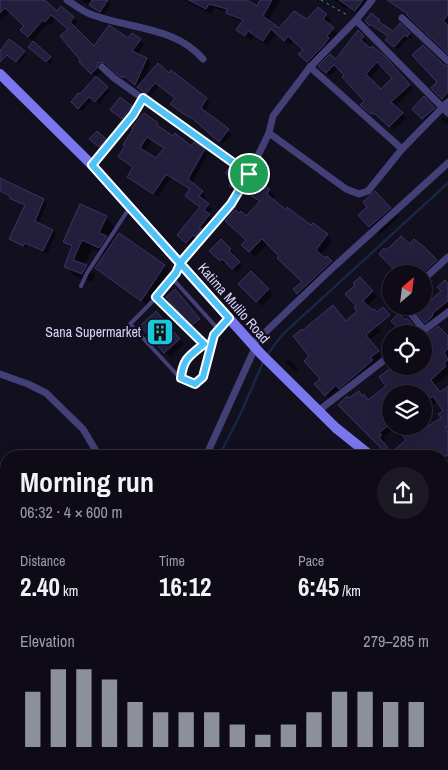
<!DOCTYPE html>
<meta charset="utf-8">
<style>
:root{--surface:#0e0b17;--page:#1c1924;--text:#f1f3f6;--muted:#9b9ba1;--line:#2e2b36;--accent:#8c9099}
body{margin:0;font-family:"Archivo Narrow",sans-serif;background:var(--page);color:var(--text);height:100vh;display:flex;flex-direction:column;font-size:19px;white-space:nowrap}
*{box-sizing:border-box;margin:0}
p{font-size:16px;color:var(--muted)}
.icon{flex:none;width:28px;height:28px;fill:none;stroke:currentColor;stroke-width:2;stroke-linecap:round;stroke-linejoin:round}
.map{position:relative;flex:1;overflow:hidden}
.side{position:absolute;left:0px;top:450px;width:449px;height:320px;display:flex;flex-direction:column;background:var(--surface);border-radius:20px 20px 0 0;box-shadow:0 5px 20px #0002,0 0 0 1px var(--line)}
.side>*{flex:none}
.needle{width:32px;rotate:28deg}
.tools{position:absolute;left:382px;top:265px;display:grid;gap:10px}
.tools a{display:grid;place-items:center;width:50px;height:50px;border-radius:50%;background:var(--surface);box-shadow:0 5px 20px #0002,0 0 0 1px var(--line);font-size:25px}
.pin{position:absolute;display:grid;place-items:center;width:42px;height:42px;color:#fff;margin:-21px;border:2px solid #fff;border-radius:50%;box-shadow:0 1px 5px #0007}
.round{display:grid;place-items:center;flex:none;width:52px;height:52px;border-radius:26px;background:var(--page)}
.headline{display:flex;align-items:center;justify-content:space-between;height:85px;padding:0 20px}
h1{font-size:28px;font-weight:700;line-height:38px}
.figures{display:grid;grid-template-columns:repeat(3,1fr);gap:8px;height:85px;padding:5px 20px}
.figures div{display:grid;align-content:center}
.figures b{font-size:25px;font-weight:700}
.figures small{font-size:14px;font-weight:400}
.figures p{font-size:14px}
.chart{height:140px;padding:10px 20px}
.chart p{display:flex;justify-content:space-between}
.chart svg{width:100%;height:90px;margin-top:5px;stroke:var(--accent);stroke-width:6}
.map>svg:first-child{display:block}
.shadow{fill:#0007;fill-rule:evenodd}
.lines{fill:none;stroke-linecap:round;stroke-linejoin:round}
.stream{stroke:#152743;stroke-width:2.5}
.building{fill:#241e3d;stroke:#3d3366;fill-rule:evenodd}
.path{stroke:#3da39d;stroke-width:1;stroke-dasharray:2.5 4;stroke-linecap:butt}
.service{stroke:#434078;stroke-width:4}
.minor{stroke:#434078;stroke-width:7}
.secondary{stroke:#7a76ed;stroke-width:10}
.route-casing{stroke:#fff;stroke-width:10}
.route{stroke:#4fc3f7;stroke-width:6}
.labels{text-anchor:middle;stroke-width:4.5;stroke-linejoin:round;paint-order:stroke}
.street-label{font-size:14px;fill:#d8d3f9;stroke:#120f1f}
.poi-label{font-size:14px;fill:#d8d3f9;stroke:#120f1f;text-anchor:end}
</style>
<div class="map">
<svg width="448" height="770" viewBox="0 0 448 770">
<rect width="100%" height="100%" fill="#120f1f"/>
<g class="shadow">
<polygon points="0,0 43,0 57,12 61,7 78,22 73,27 94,48 128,40 140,40 144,44 137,55 147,59 151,64 144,80 170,75 172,72 210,103 204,112 232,134 223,144 198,122 191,119 176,107 176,98 159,86 150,96 129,80 128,81 123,78 109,66 103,67 101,72 96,77 80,62 82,60 69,29 56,18 50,25 48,23 33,41 26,35 25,26 10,12 0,21"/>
<polygon points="81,0 108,0 111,4 104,15"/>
<polygon points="183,0 240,0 258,7 262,0 280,0 268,21 280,29 307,21 318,9 331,20 328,24 338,34 313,67 300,54 304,50 294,40 290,45 277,33 268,45 254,36 251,41 238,30 243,22 233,18 227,12 214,8 211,14"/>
<polygon points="334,0 366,0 369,3 360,15 348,6 346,9"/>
<polygon points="397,0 448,1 448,53 409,15"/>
<polygon points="366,21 379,21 393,33 400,25 412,37 411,39 409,37 398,49 387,39 389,37 374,27 374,28"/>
<path d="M 358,32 L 367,41 L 365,44 L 390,63 L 413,89 L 394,107 L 406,118 L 394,130 L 382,118 L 377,116 L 376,117 L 362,105 L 366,101 L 338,68 L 330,76 L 320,66 L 337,60 ZM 381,65 L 394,78 L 381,90 L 370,78 Z"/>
<polygon points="33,50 50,57 53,61 50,64"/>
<polygon points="24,52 27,55 19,64 5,53"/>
<polygon points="446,67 448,67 448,101 447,102 433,88 438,82"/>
<polygon points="96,78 110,91 99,104 93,99 82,111 72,102 80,96"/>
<polygon points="424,98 437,111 426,121 414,109"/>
<polygon points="131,107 136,112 128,123 117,115"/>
<polygon points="443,117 448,120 447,125 441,119"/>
<path d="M 157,124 L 161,129 L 192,148 L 195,143 L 208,154 L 192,183 L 206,196 L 203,201 L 212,209 L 208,214 L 213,219 L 191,246 L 183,239 L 201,208 L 190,190 L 172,179 L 169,180 L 158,197 L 128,177 L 134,167 L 124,161 ZM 152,140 L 165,148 L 156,159 L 144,152 Z"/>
<polygon points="105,139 109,143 103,150 94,142"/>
<polygon points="230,169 240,176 235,184 237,186 242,178 245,181 238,193 231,186 235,180 227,173"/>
<polygon points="0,178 44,200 47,204 38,224 53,231 56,234 47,254 28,245 27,248 14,242 10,239 26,206 0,192"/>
<polygon points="269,190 275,196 272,200 286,211 327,235 332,241 320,256 325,260 327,258 337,267 303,299 294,289 303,282 268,243 255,257 243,245 247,241 246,217 260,202 253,196"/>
<polygon points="375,193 399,217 379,235 360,215 369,207"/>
<polygon points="106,217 115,227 109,240 113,244 120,235 170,271 147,305 96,268 105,255 92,249 84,265 95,275 92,282 75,276 66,266 72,250 64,241"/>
<polygon points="221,241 234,253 232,256 242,266 237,272 226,261 224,264 211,251"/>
<polygon points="424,248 441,265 424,282 424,274 400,274 380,254"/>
<polygon points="251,273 273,294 262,306 240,284"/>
<polygon points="360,279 377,296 367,306 374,323 381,331 369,340 382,356 374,363 376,366 330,399 316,384 321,379 346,322 359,311 356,285"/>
<polygon points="448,285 448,308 435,319 430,326 426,322 424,307"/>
<polygon points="175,291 200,321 194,326 168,297"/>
<polygon points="161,318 184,344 170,357 165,352"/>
<polygon points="405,321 412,324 419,332 417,334 401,334 399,332"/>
<path d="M 438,328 L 448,336 L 448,374 L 435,385 L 441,393 L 448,387 L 448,474 L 444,469 L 442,472 L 442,456 L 406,456 L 399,447 L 408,440 L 397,426 L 383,438 L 385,440 L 383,443 L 392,453 L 390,455 L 340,405 L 349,400 L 364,396 L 369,401 L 424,366 L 424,339 ZM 421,393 L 424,394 L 424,396 L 432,405 L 437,401 L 444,411 L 443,418 L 430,426 L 424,419 L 424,426 L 391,426 L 391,394 Z"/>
<polygon points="289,359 299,369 295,372 285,362"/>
<polygon points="45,764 56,764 58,766 62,764 110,764 103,765 101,770 50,770"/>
<rect x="130" y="764" width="12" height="6"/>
</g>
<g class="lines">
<g class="stream">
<polyline points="267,355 282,335 448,183"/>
<polyline points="219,456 240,415 264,360"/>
<polyline points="199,770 199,764"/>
</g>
</g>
<g class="building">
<polygon points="0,0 45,0 57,11 61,6 74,17 70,22 94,46 109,25 128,38 132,33 141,39 132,51 147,58 135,85 124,76 123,78 117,74 104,62 98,63 97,68 91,74 79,62 80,60 60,36 68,29 51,15 45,22 43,20 28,37 20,30 24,26 5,8 0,13"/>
<polygon points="92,0 108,0 100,12 89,5"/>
<polygon points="188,0 247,0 257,6 260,0 272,0 263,16 279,28 294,11 307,19 318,7 327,14 323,19 334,28 327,36 329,38 324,45 307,62 298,54 303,50 288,36 284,41 271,29 263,41 248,31 245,36 236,30 243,20 226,13 227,9 209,4 206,9"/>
<polygon points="339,0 363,0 355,11"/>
<polygon points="387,0 448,0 448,15 443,21 448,25 448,54 407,15 408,14"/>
<polygon points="371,13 380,20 378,21 393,31 400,23 410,33 407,37 405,35 394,47 385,40 388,36 371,25 370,26 365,21"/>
<path d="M 358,30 L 364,36 L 361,40 L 370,48 L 372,46 L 386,57 L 410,85 L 391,102 L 403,113 L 389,127 L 376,115 L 372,113 L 371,114 L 360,105 L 364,101 L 342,77 L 344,75 L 334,65 L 326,73 L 318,66 L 330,54 L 336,59 ZM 377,62 L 392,78 L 381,89 L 366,74 Z"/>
<polygon points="9,39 25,51 16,62 7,55 0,62 0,51"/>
<polygon points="33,41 51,57 46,62 28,47"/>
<polygon points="423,45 444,65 448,66 448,92 442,99 431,88 437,82 412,55"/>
<polygon points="158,63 169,73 171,70 207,98 201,108 229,129 219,142 193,119 185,115 170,104 175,98 155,83 146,94 137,87"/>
<polygon points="96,76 108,87 95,102 89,97 78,109 71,102 78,93 80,94"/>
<polygon points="424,96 435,108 422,119 412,109"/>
<polygon points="120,97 132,106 122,119 110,110"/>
<path d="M 144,113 L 158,123 L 157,125 L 173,136 L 175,133 L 191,146 L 194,142 L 205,149 L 188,179 L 203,191 L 199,196 L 209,204 L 204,210 L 210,214 L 199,228 L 202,229 L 195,237 L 193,235 L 186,243 L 177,235 L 200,207 L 185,196 L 190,189 L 167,175 L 165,176 L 153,194 L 127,177 L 133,167 L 118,157 L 125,146 L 123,145 L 133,129 L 132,128 ZM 147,137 L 164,148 L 156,158 L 140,148 Z"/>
<polygon points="97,131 106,139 99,147 89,139"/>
<polygon points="230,167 242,176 234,189 229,186 233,180 225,173"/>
<polygon points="0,178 44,199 35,221 53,230 43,251 25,243 23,246 9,239 25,205 9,198 10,196 0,191"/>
<polygon points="259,183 270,189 267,194 286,210 287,207 311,225 313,223 328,234 316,250 325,258 327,256 332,261 297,294 293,289 302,282 277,258 279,256 262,239 249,252 241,245 246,240 225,221 235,210 239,213 241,211 246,216 260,201 251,196"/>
<polygon points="375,191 391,208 369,227 358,215 367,207 363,202"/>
<polygon points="80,204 107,216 99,233 107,236 99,248 82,240 73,260 87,265 82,274 64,267 72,246 63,242"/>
<polygon points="119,233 165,265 141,301 95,268"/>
<polygon points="401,236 410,244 414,239 424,247 437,260 422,274 405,274 402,271 398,274 379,254 384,248 386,250 391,246"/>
<polygon points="221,239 231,249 229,251 240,262 232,269 222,259 220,261 209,251"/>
<polygon points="251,271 269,289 256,302 238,284"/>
<polygon points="360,277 373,291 363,301 372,310 374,309 377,312 383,307 390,315 366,335 379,351 370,358 373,360 339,389 336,385 325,396 314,384 320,379 304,361 309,356 293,336 302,329 303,330 333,305 346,321 357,311 354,308 356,306 345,294 355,285 353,283"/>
<polygon points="445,280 448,284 448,301 432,314 433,315 431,318 425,323 415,310 420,306 424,306 441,291 437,287"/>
<polygon points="175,289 200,319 191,326 166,297"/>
<polygon points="156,311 180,339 164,353 140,326"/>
<polygon points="399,313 405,320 407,318 414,326 407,334 403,334 391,321"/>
<polygon points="438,326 448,336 448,349 444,352 448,360 444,363 446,366 431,380 440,392 448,386 448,428 445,426 448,431 448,456 387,456 406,440 395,426 428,426 441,418 438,414 443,411 433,396 424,403 424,394 420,394 416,388 408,394 391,394 391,423 379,433 382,435 379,437 388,448 384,451 338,405 347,396 349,398 359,391 362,396 364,394 368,400 386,386 379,377 393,366 424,366 424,345 430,341 425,336"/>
</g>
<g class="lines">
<polyline class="path" points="321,0 349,16"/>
<g class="service">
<path d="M 180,264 C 169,287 148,306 130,324 L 181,379 L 195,384 L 203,377 L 214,335 L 229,318"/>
<polyline points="172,278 218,329"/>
<polyline points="81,286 87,273 130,207"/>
<polyline points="156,297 209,349"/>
<polyline points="181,379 183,362 214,335"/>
<polyline points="0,521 6,531"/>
<polyline points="40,764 45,770"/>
<polyline points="101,764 106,770"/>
</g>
<g class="minor">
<path d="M 67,0 C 75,5 82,11 90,14 C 128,29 175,26 203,59"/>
<polyline points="402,18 448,61"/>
<polyline points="356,20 448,113"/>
<polyline points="102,67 114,78 249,174"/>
<polyline points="310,67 402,149"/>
<polyline points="269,133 346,189 359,194 368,191 402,149 448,102"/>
<polyline points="92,165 133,115 143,98"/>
<polyline points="181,263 231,204 249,174 269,133 273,116 310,67 356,20 372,0"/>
<polyline points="424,279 448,257"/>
<polyline points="405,306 424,330"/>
<polyline points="419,334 448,312"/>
<polyline points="252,345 326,274 448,163"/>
<polyline points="0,374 28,384 46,393 83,429 99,456"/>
<polyline points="318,411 391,355"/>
<polyline points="206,456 255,348"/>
<polyline points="442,699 448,702"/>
<polyline points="442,762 448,763"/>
<polyline points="302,764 315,770"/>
<polyline points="188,770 189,764"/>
</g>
<g class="secondary">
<polyline points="0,74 92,165 261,354 336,428 371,456"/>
<polyline points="442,507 448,510"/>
</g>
</g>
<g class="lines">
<g class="route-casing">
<path id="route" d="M 249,174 L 231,204 L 181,262 L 176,273 L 156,297 L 204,344 C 189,356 183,359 181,378 L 195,384 L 203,377 L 214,335 L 229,318 L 92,165 L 133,115 L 143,98 L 249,174"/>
</g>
<use href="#route" class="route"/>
</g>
<defs>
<g id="building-square" transform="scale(1.4375)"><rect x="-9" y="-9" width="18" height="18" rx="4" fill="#1dc7db" stroke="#120f1f"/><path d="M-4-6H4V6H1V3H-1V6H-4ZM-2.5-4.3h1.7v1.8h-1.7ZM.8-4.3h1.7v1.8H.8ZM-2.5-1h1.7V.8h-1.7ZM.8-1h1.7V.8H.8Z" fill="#111"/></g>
</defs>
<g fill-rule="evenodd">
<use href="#building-square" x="160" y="332"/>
</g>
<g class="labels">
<g class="street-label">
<text transform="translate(234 303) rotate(49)" y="5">Katima Mulilo Road</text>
</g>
<g class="poi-label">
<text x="141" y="337">Sana Supermarket</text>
</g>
</g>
</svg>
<div class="tools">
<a><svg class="needle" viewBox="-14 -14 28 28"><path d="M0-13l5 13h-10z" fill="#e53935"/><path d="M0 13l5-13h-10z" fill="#9b9ba1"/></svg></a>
<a><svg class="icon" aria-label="locate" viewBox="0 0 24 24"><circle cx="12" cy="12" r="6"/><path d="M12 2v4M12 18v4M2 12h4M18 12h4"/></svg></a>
<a><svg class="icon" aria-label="layers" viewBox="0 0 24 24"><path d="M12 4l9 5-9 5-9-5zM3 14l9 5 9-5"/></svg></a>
</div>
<div class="pin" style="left:249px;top:174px;background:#1e9e55"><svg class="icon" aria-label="arrive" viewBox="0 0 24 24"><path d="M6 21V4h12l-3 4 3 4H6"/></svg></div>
<section class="side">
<div class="headline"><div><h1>Morning run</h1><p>06:32 · 4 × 600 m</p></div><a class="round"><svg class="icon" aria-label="share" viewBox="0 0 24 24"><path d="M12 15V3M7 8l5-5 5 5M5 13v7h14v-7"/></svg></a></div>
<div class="figures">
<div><p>Distance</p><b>2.40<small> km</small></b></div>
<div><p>Time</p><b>16:12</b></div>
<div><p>Pace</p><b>6:45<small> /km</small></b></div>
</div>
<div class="chart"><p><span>Elevation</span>279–285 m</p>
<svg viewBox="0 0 160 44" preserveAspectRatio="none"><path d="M5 44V17M15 44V6M25 44V6M35 44V11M45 44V22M55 44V27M65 44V27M75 44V27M85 44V33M95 44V38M105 44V33M115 44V27M125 44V17M135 44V17M145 44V22M155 44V22"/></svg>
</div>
</section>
</div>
